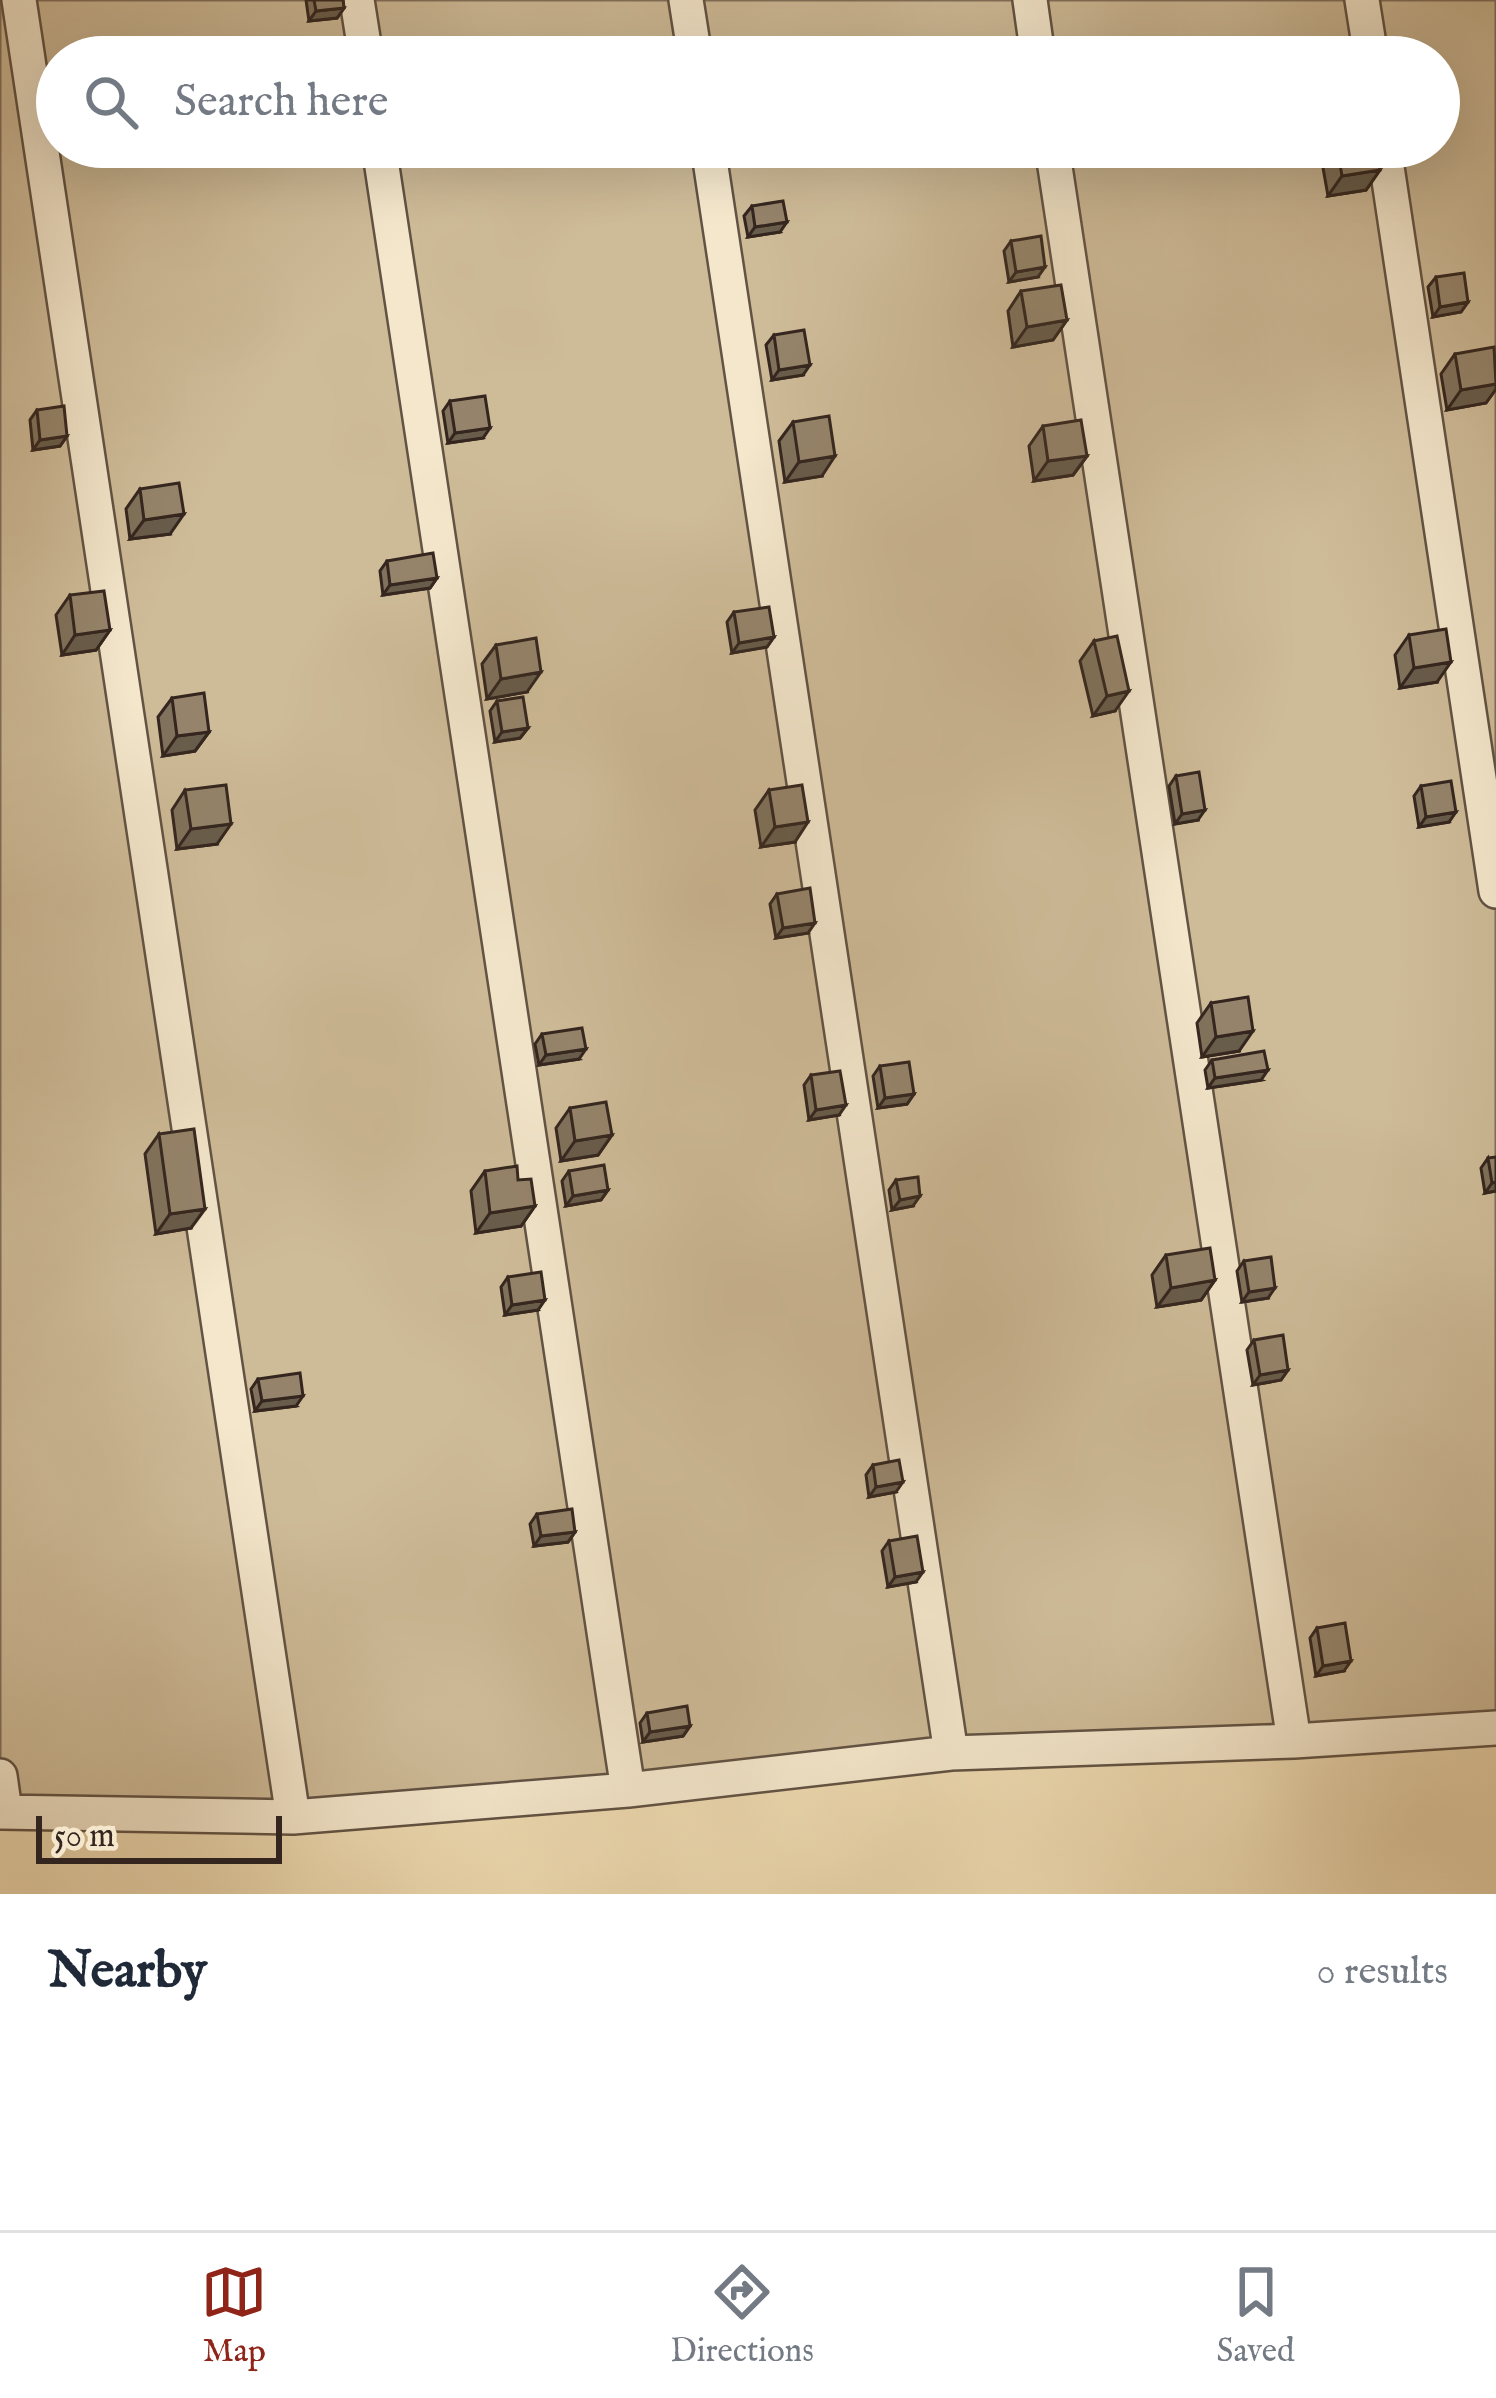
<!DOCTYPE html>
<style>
body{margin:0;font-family:"IM FELL English",serif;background:#f6f6f7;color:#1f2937}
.scale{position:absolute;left:36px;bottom:30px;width:246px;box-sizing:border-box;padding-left:12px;border:6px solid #34261f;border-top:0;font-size:33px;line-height:42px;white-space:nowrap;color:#34261f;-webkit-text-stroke:9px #f4e7cc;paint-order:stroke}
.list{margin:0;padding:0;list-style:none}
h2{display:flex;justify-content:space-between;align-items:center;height:156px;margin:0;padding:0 48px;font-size:51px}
h2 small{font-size:39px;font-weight:400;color:#747a83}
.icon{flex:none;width:66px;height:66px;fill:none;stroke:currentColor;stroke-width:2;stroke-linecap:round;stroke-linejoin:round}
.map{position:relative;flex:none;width:1496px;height:1894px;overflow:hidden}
.search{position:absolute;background:#fff;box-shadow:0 12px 48px #0002;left:36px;right:36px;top:36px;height:132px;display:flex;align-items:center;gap:30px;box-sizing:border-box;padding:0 42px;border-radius:66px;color:#747a83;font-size:45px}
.sheet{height:336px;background:#fff}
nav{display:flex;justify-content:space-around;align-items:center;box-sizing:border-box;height:168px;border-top:3px solid #e0e1e3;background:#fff;font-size:33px;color:#747a83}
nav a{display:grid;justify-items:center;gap:6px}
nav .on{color:#8f2418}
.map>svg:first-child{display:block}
.green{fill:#cebb98;stroke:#81705c;stroke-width:3;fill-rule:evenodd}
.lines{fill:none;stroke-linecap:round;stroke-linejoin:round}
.minor-casing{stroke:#625344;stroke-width:38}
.minor{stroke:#f4e7cc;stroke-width:33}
.wall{fill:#80725c;stroke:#34261f;stroke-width:3}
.shaded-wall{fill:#685c4b;stroke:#34261f;stroke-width:3}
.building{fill:#95846b;stroke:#34261f;stroke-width:3}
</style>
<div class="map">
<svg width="1496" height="1894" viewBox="0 0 1496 1894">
<rect width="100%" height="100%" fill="#eedab1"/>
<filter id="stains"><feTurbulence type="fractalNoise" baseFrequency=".00167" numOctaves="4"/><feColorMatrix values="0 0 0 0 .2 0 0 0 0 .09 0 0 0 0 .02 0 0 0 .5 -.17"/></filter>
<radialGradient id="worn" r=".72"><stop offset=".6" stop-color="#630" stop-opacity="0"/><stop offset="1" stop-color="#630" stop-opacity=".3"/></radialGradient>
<path class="green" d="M0,0H1496V1728L628,1790L0,1812ZM57,57H1439V147H57Z"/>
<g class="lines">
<defs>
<path id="minor" d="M19,0L293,1817
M357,0L366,57
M686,0L695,57
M1030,0L1038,57
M1362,0L1371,57
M379,147L628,1790
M708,147L951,1753
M1052,147L1294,1741
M1384,147L1496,891
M0,1776L5,1811
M0,1812L293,1817L628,1790L951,1753L1294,1741L1496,1728"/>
</defs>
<use href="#minor" class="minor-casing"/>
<use href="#minor" class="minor"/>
</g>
<path class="wall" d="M306,0H343L344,8L337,18L309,21Z
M1332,147H1376L1380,170L1366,190L1328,196L1322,162Z
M752,206L780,232L748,237L744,216Z
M1011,241L1038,277L1009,282L1004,251Z
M1436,277L1468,302L1461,312L1433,317L1428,287Z
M1021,291L1067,320L1053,340L1013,347L1008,311Z
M774,335L803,375L772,380L766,345Z
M1455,354L1496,362V389L1486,403L1447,410L1441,374Z
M450,401L483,438L448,443L443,411Z
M37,410L67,436L60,446L33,450L30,420Z
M793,422L822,476L785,482L779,441Z
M1043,426L1087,456L1073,475L1034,481L1029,446Z
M140,489L170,534L130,539L126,509Z
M387,561L437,578L430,588L383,595L380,571Z
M70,595L110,630L96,650L62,655L56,615Z
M734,612L774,637L767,647L732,653L727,622Z
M1409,635L1437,682L1400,688L1395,655Z
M1094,641L1115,711L1093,716L1080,661Z
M496,645L527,692L487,699L482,664Z
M172,698L209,732L195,751L163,756L158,717Z
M497,701L528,728L520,738L495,742L490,711Z
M1176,776L1198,820L1175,824L1169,786Z
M1421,786L1449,822L1419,827L1414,796Z
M185,790L217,844L177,849L172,810Z
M769,790L795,842L761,847L755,810Z
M777,894L808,933L776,938L770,904Z
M1211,1003L1239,1051L1202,1057L1197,1023Z
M542,1034L579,1059L539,1065L535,1044Z
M1212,1060L1261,1080L1208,1088L1205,1070Z
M880,1066L914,1094L907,1104L878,1108L873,1076Z
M811,1075L839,1115L809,1120L804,1085Z
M570,1108L612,1135L598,1155L561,1161L556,1128Z
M159,1134L191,1228L156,1234L145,1154Z
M1488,1158L1496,1191L1485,1193L1481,1168Z
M485,1171L518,1180L535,1206L521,1226L476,1233L471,1191Z
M569,1171L608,1190L601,1200L566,1206L562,1181Z
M896,1180L913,1206L892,1210L889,1190Z
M1166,1255L1215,1280L1201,1300L1157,1307L1152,1275Z
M1244,1261L1268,1298L1242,1302L1237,1271Z
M508,1277L538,1310L505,1315L501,1287Z
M1254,1340L1288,1370L1281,1380L1253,1385L1247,1350Z
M258,1379L296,1406L255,1411L251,1389Z
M873,1465L896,1492L869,1497L866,1475Z
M537,1514L575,1532L568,1542L534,1546L530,1524Z
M889,1541L916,1582L888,1587L882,1551Z
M1317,1628L1344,1671L1316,1676L1310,1638Z
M647,1713L690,1726L683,1736L643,1742L640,1723Z"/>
<path class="shaded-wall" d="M344,8L337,18L309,21L316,11Z
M1007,147H1029L1027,149L1003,153Z
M1380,170L1366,190L1328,196L1342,176Z
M787,222L780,232L748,237L755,227Z
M1045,267L1038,277L1009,282L1016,272Z
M1468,302L1461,312L1433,317L1440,307Z
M1067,320L1053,340L1013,347L1027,327Z
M810,365L803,375L772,380L779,370Z
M1496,384V389L1486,403L1447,410L1461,390Z
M490,428L483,438L448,443L455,433Z
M67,436L60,446L33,450L40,440Z
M835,456L822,476L785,482L799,462Z
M1087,456L1073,475L1034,481L1048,461Z
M184,514L170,534L130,539L144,520Z
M437,578L430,588L383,595L390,585Z
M110,630L96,650L62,655L75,635Z
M774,637L767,647L732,653L739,643Z
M1451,662L1437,682L1400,688L1414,668Z
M541,672L527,692L487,699L501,679Z
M1129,691L1115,711L1093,716L1107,696Z
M528,728L520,738L495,742L502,732Z
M209,732L195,751L163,756L177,736Z
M1205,810L1198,820L1175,824L1182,814Z
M1456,812L1449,822L1419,827L1426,817Z
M808,822L795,842L761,847L775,827Z
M231,824L217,844L177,849L191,829Z
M815,923L808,933L776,938L783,928Z
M1253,1031L1239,1051L1202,1057L1216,1037Z
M586,1049L579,1059L539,1065L546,1055Z
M1268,1070L1261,1080L1208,1088L1215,1078Z
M914,1094L907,1104L878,1108L885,1098Z
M846,1105L839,1115L809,1120L816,1110Z
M612,1135L598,1155L561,1161L575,1141Z
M1496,1182V1191L1485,1193L1492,1183Z
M608,1190L601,1200L566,1206L573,1196Z
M920,1196L913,1206L892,1210L900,1200Z
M535,1206L521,1226L476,1233L490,1213Z
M205,1209L191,1228L156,1234L170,1214Z
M1215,1280L1201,1300L1157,1307L1171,1288Z
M1275,1288L1268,1298L1242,1302L1249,1292Z
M545,1300L538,1310L505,1315L512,1305Z
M1288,1370L1281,1380L1253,1385L1260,1375Z
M303,1396L296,1406L255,1411L262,1401Z
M903,1482L896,1492L869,1497L876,1487Z
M575,1532L568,1542L534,1546L541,1536Z
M923,1572L916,1582L888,1587L895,1577Z
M1351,1661L1344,1671L1316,1676L1323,1666Z
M690,1726L683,1736L643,1742L650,1732Z"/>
<path class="building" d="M314,0H343L344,8L316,11Z
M1439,70L1445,105L1439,106Z
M1337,147H1376L1380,170L1342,176Z
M783,201L787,222L755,227L752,206Z
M1041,236L1045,267L1016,272L1011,241Z
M1464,273L1468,302L1440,307L1436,277Z
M1061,285L1067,320L1027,327L1021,291Z
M804,330L810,365L779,370L774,335Z
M1494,347L1496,384L1461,390L1455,354Z
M485,396L490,428L455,433L450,401Z
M64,406L67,436L40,440L37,410Z
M829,416L835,456L799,462L793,422Z
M1081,420L1087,456L1048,461L1043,426Z
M179,483L184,514L144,520L140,489Z
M433,553L437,578L390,585L387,561Z
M104,591L110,630L75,635L70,595Z
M769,607L774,637L739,643L734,612Z
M1446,629L1451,662L1414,668L1409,635Z
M1117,636L1129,691L1107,696L1094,641Z
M536,638L541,672L501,679L496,645Z
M204,693L209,732L177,736L172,698Z
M523,697L528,728L502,732L497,701Z
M1199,772L1205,810L1182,814L1176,776Z
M1451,781L1456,812L1426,817L1421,786Z
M226,785L231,824L191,829L185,790Z
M802,785L808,822L775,827L769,790Z
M810,888L815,923L783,928L777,894Z
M1248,997L1253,1031L1216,1037L1211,1003Z
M582,1028L586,1049L546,1055L542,1034Z
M1264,1051L1268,1070L1215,1078L1212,1060Z
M909,1062L914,1094L885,1098L880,1066Z
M840,1071L846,1105L816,1110L811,1075Z
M606,1102L612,1135L575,1141L570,1108Z
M194,1129L205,1209L170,1214L159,1134Z
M1496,1157V1182L1492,1183L1488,1158Z
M604,1165L608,1190L573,1196L569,1171Z
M517,1166L518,1180L531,1179L535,1206L490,1213L485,1171Z
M918,1177L920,1196L900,1200L896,1180Z
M1210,1248L1215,1280L1171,1288L1166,1255Z
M1271,1257L1275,1288L1249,1292L1244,1261Z
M541,1272L545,1300L512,1305L508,1277Z
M1283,1335L1288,1370L1260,1375L1254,1340Z
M300,1373L303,1396L262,1401L258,1379Z
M899,1460L903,1482L876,1487L873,1465Z
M572,1509L575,1532L541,1536L537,1514Z
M917,1536L923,1572L895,1577L889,1541Z
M1345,1623L1351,1661L1323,1666L1317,1628Z
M687,1706L690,1726L650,1732L647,1713Z"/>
<rect width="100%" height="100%" filter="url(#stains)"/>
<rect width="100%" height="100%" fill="url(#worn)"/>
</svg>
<div class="scale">50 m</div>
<div class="search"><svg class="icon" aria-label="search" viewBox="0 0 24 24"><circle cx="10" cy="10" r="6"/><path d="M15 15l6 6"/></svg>Search here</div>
</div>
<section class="sheet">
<h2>Nearby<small>0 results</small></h2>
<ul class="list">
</ul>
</section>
<nav>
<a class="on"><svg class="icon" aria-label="map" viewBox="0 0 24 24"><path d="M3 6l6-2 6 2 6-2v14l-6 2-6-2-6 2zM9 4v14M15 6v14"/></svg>Map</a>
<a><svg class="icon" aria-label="directions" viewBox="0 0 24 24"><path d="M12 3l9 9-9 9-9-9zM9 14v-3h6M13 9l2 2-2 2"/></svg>Directions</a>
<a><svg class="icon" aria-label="saved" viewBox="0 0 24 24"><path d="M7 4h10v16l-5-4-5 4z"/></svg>Saved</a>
</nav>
